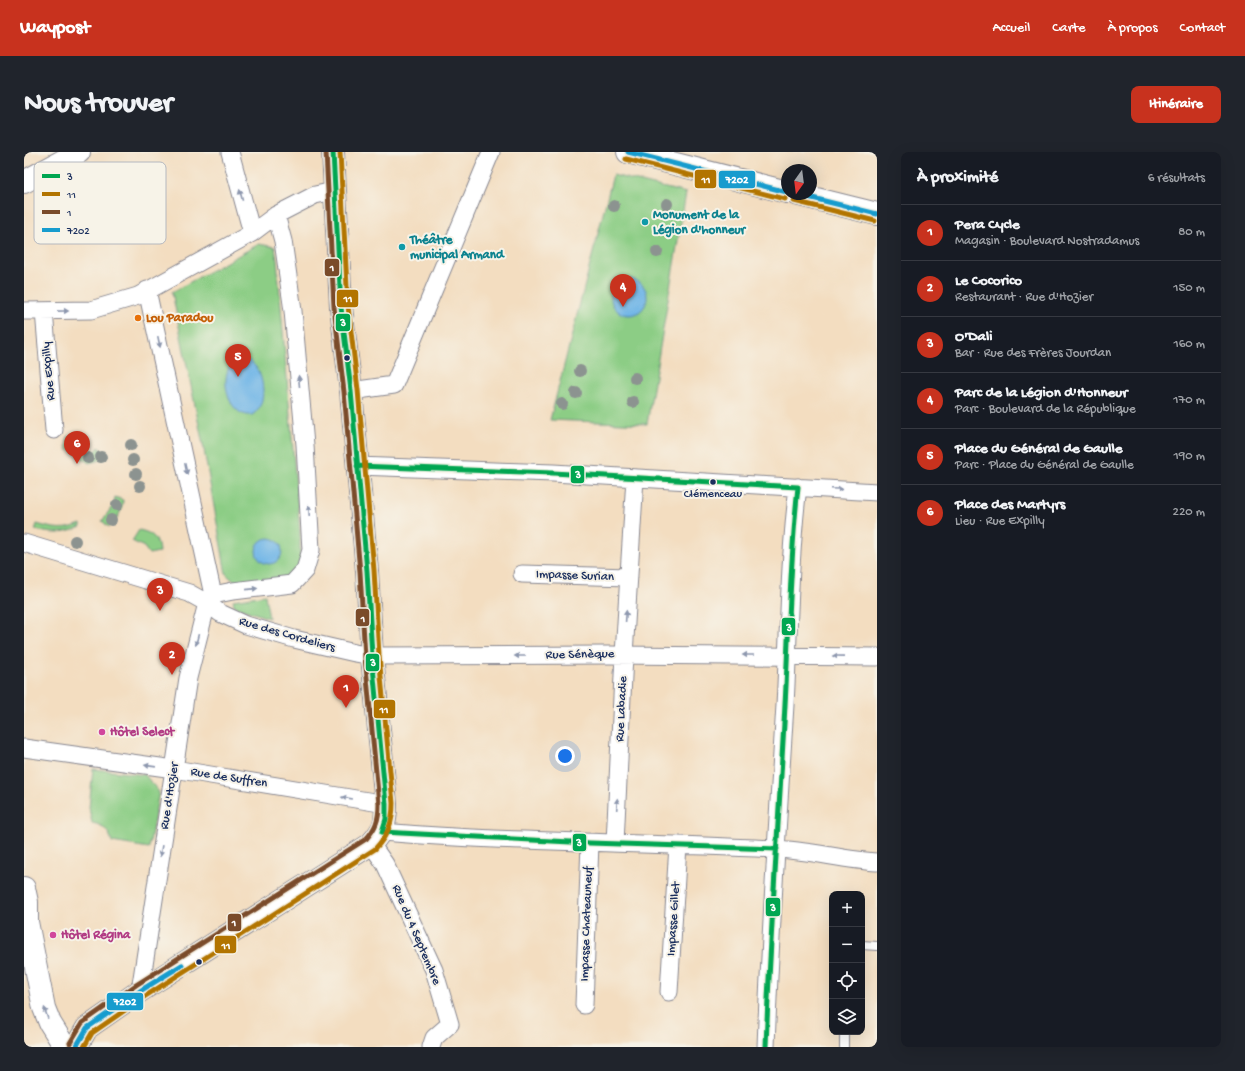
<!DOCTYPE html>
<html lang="fr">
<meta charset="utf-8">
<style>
body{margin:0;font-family:"Gochi Hand",sans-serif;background:#20242c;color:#f1f3f6}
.controls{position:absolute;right:12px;bottom:12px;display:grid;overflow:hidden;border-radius:8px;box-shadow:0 4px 16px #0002}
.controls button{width:36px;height:36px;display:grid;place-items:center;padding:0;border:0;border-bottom:1px solid #363941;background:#171b24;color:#f1f3f6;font:20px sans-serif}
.compass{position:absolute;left:757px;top:12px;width:36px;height:36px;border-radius:50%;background:#171b24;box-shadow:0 4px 16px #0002;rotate:194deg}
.you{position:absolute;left:541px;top:604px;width:14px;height:14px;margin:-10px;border:3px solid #fff;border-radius:50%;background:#1a73e8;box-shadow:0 0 0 6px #1a73e833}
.badge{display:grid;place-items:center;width:26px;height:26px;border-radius:50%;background:#c8321e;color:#fff;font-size:13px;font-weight:700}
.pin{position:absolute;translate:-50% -33px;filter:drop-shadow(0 1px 2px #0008)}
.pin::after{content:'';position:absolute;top:21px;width:14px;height:12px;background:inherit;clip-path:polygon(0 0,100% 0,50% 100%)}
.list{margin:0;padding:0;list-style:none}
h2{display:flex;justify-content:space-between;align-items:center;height:52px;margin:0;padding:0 16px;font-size:17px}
h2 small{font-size:13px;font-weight:400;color:#9ea1a6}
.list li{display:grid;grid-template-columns:26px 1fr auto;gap:12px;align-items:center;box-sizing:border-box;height:56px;padding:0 16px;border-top:1px solid #363941}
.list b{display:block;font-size:15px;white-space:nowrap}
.list p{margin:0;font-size:13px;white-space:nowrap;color:#9ea1a6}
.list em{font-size:13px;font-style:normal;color:#9ea1a6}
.icon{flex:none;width:22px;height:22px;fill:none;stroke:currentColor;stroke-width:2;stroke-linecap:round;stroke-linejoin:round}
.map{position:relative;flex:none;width:853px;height:895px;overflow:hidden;border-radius:8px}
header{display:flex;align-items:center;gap:24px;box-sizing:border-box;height:56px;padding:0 20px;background:#c8321e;color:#fff}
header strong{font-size:19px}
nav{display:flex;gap:22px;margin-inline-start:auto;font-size:14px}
.intro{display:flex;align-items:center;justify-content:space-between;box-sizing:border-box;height:96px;padding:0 24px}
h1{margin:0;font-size:28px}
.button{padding:10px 18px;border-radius:8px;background:#c8321e;color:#fff;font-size:14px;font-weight:700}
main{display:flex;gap:24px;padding:0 24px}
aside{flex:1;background:#171b24;border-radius:8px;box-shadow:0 4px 16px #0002}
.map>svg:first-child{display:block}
.green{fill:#8ccd85;stroke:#547e72}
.water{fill:#71b6e7;stroke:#4672a2}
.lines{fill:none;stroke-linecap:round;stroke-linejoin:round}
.lane-casing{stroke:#87868f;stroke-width:10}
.street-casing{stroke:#87868f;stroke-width:19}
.secondary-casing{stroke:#87868f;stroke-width:24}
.primary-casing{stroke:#87868f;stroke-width:24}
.lane{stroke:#fff;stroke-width:8}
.street{stroke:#fff;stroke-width:17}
.secondary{stroke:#fff;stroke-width:22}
.primary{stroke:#fff;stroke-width:22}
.bus-1-casing{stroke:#f7f3e8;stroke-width:8}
.bus-2-casing{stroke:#f7f3e8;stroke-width:8}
.bus-3-casing{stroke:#f7f3e8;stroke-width:8}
.bus-4-casing{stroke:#f7f3e8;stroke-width:8}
.bus-1{stroke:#00a651;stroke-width:5}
.bus-2{stroke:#b27400;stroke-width:5}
.bus-3{stroke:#7a4b2a;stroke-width:5}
.bus-4{stroke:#179cce;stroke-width:5}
.tree{fill:#8c9390}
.oneway{fill:#8d97ae}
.culture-dot{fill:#0f9aa8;stroke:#f7f3e8;stroke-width:1.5}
.food-dot{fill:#e8710a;stroke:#f7f3e8;stroke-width:1.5}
.bus-dot{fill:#1b2f5e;stroke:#f7f3e8;stroke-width:1.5}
.hotel-dot{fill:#d1479c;stroke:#f7f3e8;stroke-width:1.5}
.labels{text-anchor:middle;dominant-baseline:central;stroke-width:4;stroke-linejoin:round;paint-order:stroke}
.bus-label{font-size:12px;fill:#1b2f5e;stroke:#f7f3e8}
.culture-label{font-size:13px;font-weight:bold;fill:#0d838f;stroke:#f7f3e8;text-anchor:start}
.food-label{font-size:13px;font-weight:bold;fill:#c56008;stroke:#f7f3e8;text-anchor:start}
.street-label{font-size:13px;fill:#1b2f5e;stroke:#f7f3e8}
.hotel-label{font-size:13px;font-weight:bold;fill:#b23c85;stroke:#f7f3e8;text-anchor:start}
.key{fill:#f7f3e8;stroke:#b5b8bf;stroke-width:1}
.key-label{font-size:11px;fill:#1b2f5e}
.line-badge{stroke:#f7f3e8;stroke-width:1.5}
.badge-label{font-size:11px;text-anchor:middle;font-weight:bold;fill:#fff}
</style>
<header>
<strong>Waypost</strong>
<nav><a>Accueil</a><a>Carte</a><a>À propos</a><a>Contact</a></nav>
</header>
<div class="intro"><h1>Nous trouver</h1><a class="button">Itinéraire</a></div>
<main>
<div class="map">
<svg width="853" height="895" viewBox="0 0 853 895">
<rect width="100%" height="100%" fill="#f7f3e8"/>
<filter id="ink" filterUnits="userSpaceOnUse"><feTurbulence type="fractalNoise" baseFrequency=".025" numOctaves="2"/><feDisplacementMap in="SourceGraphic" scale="8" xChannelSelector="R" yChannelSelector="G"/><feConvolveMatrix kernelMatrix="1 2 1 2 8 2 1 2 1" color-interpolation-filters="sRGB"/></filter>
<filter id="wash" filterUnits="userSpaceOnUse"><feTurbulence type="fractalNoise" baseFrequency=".012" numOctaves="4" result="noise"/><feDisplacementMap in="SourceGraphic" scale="16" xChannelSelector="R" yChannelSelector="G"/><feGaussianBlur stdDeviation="0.9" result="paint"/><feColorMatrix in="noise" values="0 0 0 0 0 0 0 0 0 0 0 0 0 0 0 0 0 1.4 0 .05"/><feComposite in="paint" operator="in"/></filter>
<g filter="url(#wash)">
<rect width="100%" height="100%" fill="#f3ddc0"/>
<path class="green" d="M589,23L662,41L623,272L526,268Z
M235,92L251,95L253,108L276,381V409L272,421L263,428L212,431L202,422L180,298L148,140Z
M44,284L55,289L52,293L54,302L71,300L75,295L83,306L65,311L52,302L42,297Z
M91,345L99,348C98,359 94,367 85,375L78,369L90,352Z
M13,372C30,377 40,379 57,372V375C38,383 30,382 11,378Z
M115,378C129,381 134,386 135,400L125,402L120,395L108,389Z
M241,443L245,466L214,456L210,453L209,448Z
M69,617L121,623L135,640L125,696L88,690C85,679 80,673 68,671L65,656Z"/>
<path class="water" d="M587 145a18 18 0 1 1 36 0a18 18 0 1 1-36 0Z
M214,206C239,204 248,251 228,263C202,266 192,217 214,206Z
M232 399a13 13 0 1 1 26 0a13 13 0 1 1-26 0Z"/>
</g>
<g filter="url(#ink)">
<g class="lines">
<defs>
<path id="lane" d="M838,793L853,794
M820,895V880"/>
<path id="street" d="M206,0L228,81
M0,159L67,158L114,144L228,81L252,63L291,43L310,39
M20,159L30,278
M327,239L370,233L467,0
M333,314L529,321L853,340
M0,391L165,441L183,451L196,461L222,473L270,487L331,501L348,504L586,503L853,505
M498,422L605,425
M189,443L209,439L268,432L281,418L287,398L281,293L269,159L259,89L252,63
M0,596L150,617L362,652
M358,680C488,691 620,690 751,697C785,698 819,708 853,710
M591,691L600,503L611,326
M347,692L361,712L410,818L426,872L410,886L407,895
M116,839L164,526L183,451L189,443L123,138
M645,840L654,693
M560,853L566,691
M742,895C746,781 754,667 761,553C765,480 765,407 774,335"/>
<path id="secondary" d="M0,30L55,0
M0,736L3,750V770L20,856L26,871L41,895"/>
<path id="primary" d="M604,0L763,40
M772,42L853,62
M52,895L63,876L116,839L347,692C360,677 362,672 362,652L348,504L343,419L327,239L317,155L309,0"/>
</defs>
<use href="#lane" class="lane-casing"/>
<use href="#street" class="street-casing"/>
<use href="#secondary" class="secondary-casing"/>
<use href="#primary" class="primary-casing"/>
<use href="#lane" class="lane"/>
<use href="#street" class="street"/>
<use href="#secondary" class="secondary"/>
<use href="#primary" class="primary"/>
<defs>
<path id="bus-1" d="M309,0L317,155L327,239L343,419L348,504L362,652V667L358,680
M333,314L529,321L774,335
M358,680L566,691L753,697
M742,895C746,781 755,667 761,553C765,480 766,407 774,335"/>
<path id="bus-2" d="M602,7L761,47
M770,49L851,69
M60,895L68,881L120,845L351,697C364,683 369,670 369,651L355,503L350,418L334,238L324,154L316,0"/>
<path id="bus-3" d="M46,891L58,871L112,833L342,687C352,676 355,667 355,652L341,505L336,420L320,240L310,155L302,0"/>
<path id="bus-4" d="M604,0L763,40
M772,42L853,62
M52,895L63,876L116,839L158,813"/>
</defs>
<use href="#bus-1" class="bus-1-casing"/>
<use href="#bus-2" class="bus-2-casing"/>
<use href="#bus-3" class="bus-3-casing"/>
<use href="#bus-4" class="bus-4-casing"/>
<use href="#bus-1" class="bus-1"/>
<use href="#bus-2" class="bus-2"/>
<use href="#bus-3" class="bus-3"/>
<use href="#bus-4" class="bus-4"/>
</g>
<g class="tree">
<circle cx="643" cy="52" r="6"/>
<circle cx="590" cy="54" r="6"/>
<circle cx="633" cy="100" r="6"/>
<circle cx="556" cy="219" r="6"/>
<circle cx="611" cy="226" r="6"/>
<circle cx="552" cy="241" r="6"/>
<circle cx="609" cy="250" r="6"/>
<circle cx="538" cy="252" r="6"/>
<circle cx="50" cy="287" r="6"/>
<circle cx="107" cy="293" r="6"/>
<circle cx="77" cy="305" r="6"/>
<circle cx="64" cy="306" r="6"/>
<circle cx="109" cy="308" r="6"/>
<circle cx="112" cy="322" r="6"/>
<circle cx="116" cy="334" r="6"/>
<circle cx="93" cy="353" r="6"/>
<circle cx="87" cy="368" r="6"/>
<circle cx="51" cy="389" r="6"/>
</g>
<defs><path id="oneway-solid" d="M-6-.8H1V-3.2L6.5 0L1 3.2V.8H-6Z"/></defs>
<g class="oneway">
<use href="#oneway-solid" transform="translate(217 43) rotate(-105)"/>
<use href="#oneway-solid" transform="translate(39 159) rotate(-1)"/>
<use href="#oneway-solid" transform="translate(135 190) rotate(78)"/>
<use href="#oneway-solid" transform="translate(275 229) rotate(-95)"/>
<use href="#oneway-solid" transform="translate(162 317) rotate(78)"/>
<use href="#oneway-solid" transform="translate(813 337) rotate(3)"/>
<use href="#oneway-solid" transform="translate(285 359) rotate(-93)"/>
<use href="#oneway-solid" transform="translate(228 437) rotate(-6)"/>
<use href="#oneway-solid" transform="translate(602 464) rotate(-86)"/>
<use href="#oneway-solid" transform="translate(173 488) rotate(104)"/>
<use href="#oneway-solid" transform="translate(724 503) rotate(-180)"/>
<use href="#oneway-solid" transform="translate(496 504) rotate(180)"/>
<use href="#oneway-solid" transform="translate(814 504) rotate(-179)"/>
<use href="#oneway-solid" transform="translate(126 614) rotate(-172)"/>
<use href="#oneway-solid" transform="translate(323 646) rotate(-171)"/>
<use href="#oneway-solid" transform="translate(593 652) rotate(-87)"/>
<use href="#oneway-solid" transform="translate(137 699) rotate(99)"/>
<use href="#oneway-solid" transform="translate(22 861) rotate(-108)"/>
</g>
</g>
<g class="culture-dot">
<circle cx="621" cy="70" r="4"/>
<circle cx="378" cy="95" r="4"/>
</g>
<circle class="food-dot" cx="114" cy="166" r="4"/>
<g class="bus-dot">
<circle cx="323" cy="206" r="3.5"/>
<circle cx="689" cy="330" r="3.5"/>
<circle cx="175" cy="810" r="3.5"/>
</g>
<g class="hotel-dot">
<circle cx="78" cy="580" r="4"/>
<circle cx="29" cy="783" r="4"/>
</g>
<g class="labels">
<g class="bus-label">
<text x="689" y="343">Clémenceau</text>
</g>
<g class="culture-label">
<text x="629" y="63">Monument de la<tspan x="629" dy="15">Légion d'honneur</tspan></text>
<text x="386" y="88">Théâtre<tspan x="386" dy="15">municipal Armand</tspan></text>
</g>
<g class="food-label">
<text x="122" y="166">Lou Paradou</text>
</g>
<g class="street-label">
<text transform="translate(25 219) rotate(-95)">Rue Expilly</text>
<text transform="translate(551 424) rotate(2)">Impasse Surian</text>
<text transform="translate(263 483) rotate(16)">Rue des Cordeliers</text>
<text transform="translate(556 503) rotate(-1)">Rue Sénèque</text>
<text transform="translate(598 557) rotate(-87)">Rue Labadie</text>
<text transform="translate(205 626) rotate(9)">Rue de Suffren</text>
<text transform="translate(146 644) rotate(-81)">Rue d'Hozier</text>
<text transform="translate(650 767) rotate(-86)">Impasse Gillet</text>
<text transform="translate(563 772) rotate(-88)">Impasse Chateauneuf</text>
<text transform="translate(392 783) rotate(67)">Rue du 4 Septembre</text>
</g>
<g class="hotel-label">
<text x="86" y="580">Hôtel Select</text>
<text x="37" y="783">Hôtel Régina</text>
</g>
</g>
<rect x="10" y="10" width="132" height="82" rx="6" class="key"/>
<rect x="18" y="22" width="18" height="4" fill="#00a651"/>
<rect x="18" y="40" width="18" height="4" fill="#b27400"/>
<rect x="18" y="58" width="18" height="4" fill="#7a4b2a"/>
<rect x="18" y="76" width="18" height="4" fill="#179cce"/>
<g class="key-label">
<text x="43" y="28">3</text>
<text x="43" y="46">11</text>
<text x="43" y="64">1</text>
<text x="43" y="82">7202</text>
</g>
<g class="line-badge">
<rect x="670" y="17" width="23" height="20" rx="4" fill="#b27400"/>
<rect x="694" y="18" width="38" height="19" rx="4" fill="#179cce"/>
<rect x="300" y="106" width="16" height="19" rx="4" fill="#7a4b2a"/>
<rect x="312" y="137" width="23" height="19" rx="4" fill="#b27400"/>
<rect x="311" y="161" width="16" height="19" rx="4" fill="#00a651"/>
<rect x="546" y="313" width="15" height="19" rx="4" fill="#00a651"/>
<rect x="331" y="456" width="15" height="19" rx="4" fill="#7a4b2a"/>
<rect x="757" y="465" width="15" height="19" rx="4" fill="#00a651"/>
<rect x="341" y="501" width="15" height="19" rx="4" fill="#00a651"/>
<rect x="349" y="547" width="23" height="20" rx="4" fill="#b27400"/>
<rect x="548" y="681" width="15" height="19" rx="4" fill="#00a651"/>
<rect x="741" y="745" width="16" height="20" rx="4" fill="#00a651"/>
<rect x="203" y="761" width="15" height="19" rx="4" fill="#7a4b2a"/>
<rect x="190" y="783" width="23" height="19" rx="4" fill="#b27400"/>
<rect x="82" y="840" width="38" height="19" rx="4" fill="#179cce"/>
</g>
<g class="badge-label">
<text x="682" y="31">11</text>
<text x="713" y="31">7202</text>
<text x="308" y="119">1</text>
<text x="324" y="150">11</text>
<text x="319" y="174">3</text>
<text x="554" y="326">3</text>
<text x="339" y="470">1</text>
<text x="765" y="479">3</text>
<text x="349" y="514">3</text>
<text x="360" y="561">11</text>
<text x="555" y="694">3</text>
<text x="749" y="759">3</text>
<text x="210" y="774">1</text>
<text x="202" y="797">11</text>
<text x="101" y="853">7202</text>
</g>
</svg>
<div class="controls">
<button>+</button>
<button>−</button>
<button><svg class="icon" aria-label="locate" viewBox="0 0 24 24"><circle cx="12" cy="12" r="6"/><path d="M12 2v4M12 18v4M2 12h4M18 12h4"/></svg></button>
<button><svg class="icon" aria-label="layers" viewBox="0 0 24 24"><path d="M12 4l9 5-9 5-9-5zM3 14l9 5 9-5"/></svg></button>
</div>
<svg class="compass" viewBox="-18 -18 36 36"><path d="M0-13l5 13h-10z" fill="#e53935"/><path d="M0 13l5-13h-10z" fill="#9ea1a6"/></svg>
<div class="you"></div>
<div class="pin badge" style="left:322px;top:556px">1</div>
<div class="pin badge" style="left:148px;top:523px">2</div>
<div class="pin badge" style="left:136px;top:459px">3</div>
<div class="pin badge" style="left:599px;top:155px">4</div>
<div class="pin badge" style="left:214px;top:225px">5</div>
<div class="pin badge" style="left:53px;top:312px">6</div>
</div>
<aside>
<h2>À proximité<small>6 résultats</small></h2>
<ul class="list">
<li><span class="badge">1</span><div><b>Pera Cycle</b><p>Magasin · Boulevard Nostradamus</p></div><em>80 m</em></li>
<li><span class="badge">2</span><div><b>Le Cocorico</b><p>Restaurant · Rue d'Hozier</p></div><em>150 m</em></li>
<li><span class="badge">3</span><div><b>O'Dali</b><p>Bar · Rue des Frères Jourdan</p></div><em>160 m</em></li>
<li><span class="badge">4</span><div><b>Parc de la Légion d'Honneur</b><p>Parc · Boulevard de la République</p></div><em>170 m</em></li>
<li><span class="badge">5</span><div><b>Place du Général de Gaulle</b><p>Parc · Place du Général de Gaulle</p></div><em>190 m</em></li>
<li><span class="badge">6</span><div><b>Place des Martyrs</b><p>Lieu · Rue Expilly</p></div><em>220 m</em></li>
</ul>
</aside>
</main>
